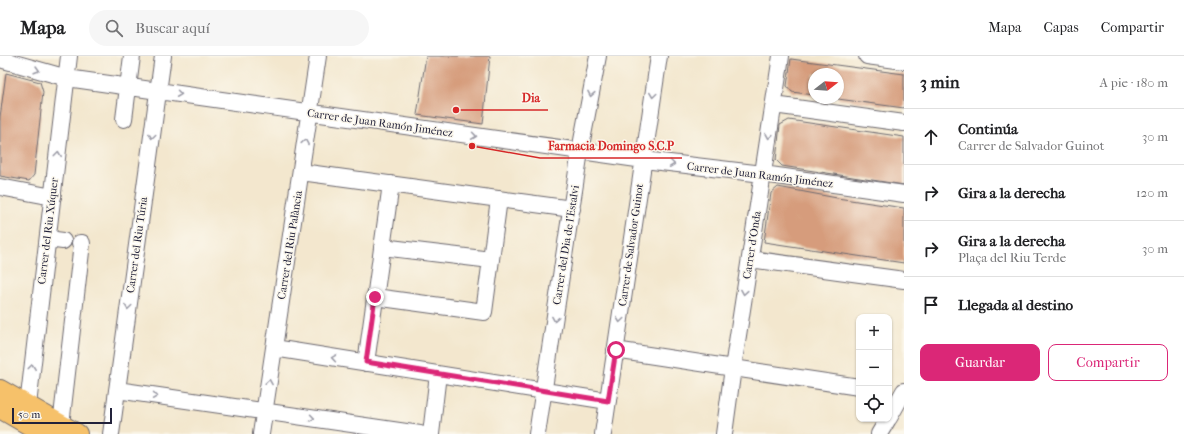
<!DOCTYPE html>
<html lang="es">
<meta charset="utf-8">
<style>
body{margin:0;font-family:"IM FELL French Canon",serif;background:#f6f6f6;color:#202124}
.controls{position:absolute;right:12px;bottom:12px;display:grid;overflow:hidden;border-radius:8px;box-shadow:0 1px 3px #0004}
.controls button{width:36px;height:36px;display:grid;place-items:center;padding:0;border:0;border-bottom:1px solid #e0e0e0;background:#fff;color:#202124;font:20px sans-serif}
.compass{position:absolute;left:808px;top:12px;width:36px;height:36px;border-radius:50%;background:#fff;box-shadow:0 1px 3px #0004;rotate:73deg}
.scale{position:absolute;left:12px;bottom:10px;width:100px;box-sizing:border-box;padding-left:4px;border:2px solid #22223b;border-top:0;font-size:11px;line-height:14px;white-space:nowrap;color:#22223b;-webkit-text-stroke:3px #fbf7ec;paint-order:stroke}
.stop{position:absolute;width:12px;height:12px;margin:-9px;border:3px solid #db2777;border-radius:50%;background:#fff}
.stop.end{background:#db2777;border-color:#fff;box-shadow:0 1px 4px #0008}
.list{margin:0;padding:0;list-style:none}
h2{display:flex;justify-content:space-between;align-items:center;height:52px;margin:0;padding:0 16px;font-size:17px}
h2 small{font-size:13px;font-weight:400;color:#757577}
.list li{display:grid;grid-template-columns:26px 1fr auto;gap:12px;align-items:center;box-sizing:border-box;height:56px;padding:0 16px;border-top:1px solid #e0e0e0}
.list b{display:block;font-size:15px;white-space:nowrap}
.list p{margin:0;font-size:13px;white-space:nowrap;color:#757577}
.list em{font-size:13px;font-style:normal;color:#757577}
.actions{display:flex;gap:8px;padding:12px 16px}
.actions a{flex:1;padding:9px 0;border:1px solid #db2777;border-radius:8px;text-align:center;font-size:14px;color:#db2777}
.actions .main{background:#db2777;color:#fff}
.icon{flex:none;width:22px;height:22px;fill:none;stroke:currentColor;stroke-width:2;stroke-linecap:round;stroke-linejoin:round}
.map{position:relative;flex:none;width:904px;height:378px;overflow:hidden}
header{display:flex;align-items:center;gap:24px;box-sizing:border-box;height:56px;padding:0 20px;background:#fff;border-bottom:1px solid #e0e0e0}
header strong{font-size:19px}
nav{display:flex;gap:22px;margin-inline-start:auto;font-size:14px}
.search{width:280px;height:36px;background:#f6f6f6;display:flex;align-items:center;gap:10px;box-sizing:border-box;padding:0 14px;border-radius:22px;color:#757577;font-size:15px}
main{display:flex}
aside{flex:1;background:#fff}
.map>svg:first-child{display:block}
.building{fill:#d69c7c}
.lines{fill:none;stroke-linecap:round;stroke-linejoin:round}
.minor-casing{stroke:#6b676e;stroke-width:18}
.major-casing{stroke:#6b676e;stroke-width:22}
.minor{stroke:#fff;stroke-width:16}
.major{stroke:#f6c16b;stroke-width:20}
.oneway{stroke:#9c9ca7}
.route{stroke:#db2777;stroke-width:5}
.labels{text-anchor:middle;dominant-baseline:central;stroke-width:3;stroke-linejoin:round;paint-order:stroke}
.street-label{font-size:11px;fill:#22223b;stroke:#fbf7ec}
.leader{fill:none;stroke:#d62828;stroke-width:1.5}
.callout-dot{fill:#d62828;stroke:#fbf7ec;stroke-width:1.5}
.callout-label{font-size:12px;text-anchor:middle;font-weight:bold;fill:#d62828;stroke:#fbf7ec;stroke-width:3;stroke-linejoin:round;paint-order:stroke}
</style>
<header>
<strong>Mapa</strong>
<div class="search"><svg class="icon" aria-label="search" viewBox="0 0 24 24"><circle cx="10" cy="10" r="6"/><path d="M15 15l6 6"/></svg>Buscar aquí</div>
<nav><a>Mapa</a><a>Capas</a><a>Compartir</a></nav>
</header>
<main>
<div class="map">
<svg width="904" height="378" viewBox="0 0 904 378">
<rect width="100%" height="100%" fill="#fbf7ec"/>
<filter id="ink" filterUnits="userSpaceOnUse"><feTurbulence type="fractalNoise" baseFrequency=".025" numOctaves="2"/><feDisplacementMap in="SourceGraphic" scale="8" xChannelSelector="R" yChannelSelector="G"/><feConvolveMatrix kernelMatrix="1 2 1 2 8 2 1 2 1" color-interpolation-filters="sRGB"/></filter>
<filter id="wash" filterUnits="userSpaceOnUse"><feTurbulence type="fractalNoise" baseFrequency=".012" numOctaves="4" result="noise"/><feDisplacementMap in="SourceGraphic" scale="16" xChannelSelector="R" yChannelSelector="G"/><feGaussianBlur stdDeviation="0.9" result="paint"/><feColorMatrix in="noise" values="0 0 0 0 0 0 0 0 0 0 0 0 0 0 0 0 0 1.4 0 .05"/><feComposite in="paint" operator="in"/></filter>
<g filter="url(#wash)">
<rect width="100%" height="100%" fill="#f3e7ce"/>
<g id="blocks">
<path class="building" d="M426,0H490L483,68L417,59Z
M791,3L904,18V52L838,43V18H814V39L792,36L787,30Z
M6,17L40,26L43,36L34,119L29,125L0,120V61Z
M789,64L904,81V129L782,110L776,104L780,69Z
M778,131L837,142L904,152V207L764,186L771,137Z"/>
</g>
</g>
<g filter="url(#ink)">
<use href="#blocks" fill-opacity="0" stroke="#6b676e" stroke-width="1"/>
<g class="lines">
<defs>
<path id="minor" d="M867,0L904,5
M0,3L67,22L644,104L763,118L904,138
M774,49L904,67
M124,63L132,0
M301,116L572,153
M0,131L53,141
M48,183L63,185
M382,191L491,204
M750,203L904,224
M375,241L484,256L499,143
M274,292L608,345
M615,294L859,331
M366,307L391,128
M117,334L420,378
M28,349L69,0
M889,362L904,335
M61,369L82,187H80
M111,378L163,0
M261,378L318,0
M431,378L438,318
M537,378L580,95L598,0
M603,378L659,0
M724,378L733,312L781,0
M879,378L888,363"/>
<path id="major" d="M0,334L77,378
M0,352L45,378"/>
</defs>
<use href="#minor" class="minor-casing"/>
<use href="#major" class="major-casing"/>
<use href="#minor" class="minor"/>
<use href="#major" class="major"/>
</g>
<defs><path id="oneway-chevron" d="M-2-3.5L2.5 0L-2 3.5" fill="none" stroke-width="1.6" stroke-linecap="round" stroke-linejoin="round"/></defs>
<g class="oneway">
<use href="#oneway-chevron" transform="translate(37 14) rotate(16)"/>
<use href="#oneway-chevron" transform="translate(179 38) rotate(8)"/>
<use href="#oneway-chevron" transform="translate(591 38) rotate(100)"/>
<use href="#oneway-chevron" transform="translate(653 39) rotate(98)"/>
<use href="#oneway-chevron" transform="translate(152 80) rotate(98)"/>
<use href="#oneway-chevron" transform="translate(474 80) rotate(8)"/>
<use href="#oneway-chevron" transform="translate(769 80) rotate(99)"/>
<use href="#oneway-chevron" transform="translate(305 86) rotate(-81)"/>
<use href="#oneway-chevron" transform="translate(58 98) rotate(-83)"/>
<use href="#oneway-chevron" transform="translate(672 108) rotate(7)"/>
<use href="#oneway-chevron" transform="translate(744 236) rotate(99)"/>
<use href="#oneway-chevron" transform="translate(128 251) rotate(98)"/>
<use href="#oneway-chevron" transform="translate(555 263) rotate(99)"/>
<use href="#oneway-chevron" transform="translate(620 264) rotate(98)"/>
<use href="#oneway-chevron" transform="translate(334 302) rotate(-171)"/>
<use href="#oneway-chevron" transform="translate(32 311) rotate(-83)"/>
<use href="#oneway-chevron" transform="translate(269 326) rotate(-81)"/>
<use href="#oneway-chevron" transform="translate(155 340) rotate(8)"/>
<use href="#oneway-chevron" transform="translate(312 362) rotate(8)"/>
</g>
</g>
<g class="lines" filter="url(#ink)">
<path class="route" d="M375,241L366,306L608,345L616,294"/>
</g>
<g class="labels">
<g class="street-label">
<text transform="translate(380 67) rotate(8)">Carrer de Juan Ramón Jiménez</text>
<text transform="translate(760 119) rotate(7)">Carrer de Juan Ramón Jiménez</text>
<text transform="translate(48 175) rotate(-83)">Carrer del Riu Xúquer</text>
<text transform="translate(137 189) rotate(-82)">Carrer del Riu Túria</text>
<text transform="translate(290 189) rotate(-81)">Carrer del Riu Palància</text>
<text transform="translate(566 189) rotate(-81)">Carrer del Dia de l'Estalvi</text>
<text transform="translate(631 189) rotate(-82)">Carrer de Salvador Guinot</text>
<text transform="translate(752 189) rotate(-81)">Carrer d'Onda</text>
</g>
</g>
<path class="leader" d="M456 54L514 54H548M472 90L540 102H682"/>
<g class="callout-dot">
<circle cx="456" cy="54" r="4"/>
<circle cx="472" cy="90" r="4"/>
</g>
<g class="callout-label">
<text x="531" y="46">Dia</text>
<text x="611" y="94">Farmacia Domingo S.C.P</text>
</g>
</svg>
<div class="controls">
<button>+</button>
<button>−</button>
<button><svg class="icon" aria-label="locate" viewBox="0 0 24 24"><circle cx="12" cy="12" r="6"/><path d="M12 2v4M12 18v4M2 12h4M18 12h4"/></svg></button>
</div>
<svg class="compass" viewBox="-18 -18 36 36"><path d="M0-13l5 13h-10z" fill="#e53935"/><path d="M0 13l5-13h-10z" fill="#757577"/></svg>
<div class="scale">50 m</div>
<div class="stop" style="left:616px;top:294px"></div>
<div class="stop end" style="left:375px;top:241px"></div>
</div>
<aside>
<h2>3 min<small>A pie · 180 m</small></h2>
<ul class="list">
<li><svg class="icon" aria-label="ahead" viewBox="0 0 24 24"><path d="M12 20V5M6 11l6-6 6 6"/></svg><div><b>Continúa</b><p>Carrer de Salvador Guinot</p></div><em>30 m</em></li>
<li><svg class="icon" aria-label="right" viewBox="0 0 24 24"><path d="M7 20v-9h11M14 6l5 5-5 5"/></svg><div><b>Gira a la derecha</b></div><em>120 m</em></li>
<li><svg class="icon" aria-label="right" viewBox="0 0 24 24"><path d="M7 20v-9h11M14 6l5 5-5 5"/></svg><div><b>Gira a la derecha</b><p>Plaça del Riu Terde</p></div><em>30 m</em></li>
<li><svg class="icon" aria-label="arrive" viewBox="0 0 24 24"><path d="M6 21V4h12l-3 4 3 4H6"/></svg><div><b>Llegada al destino</b></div></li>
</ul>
<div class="actions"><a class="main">Guardar</a><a>Compartir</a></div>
</aside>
</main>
